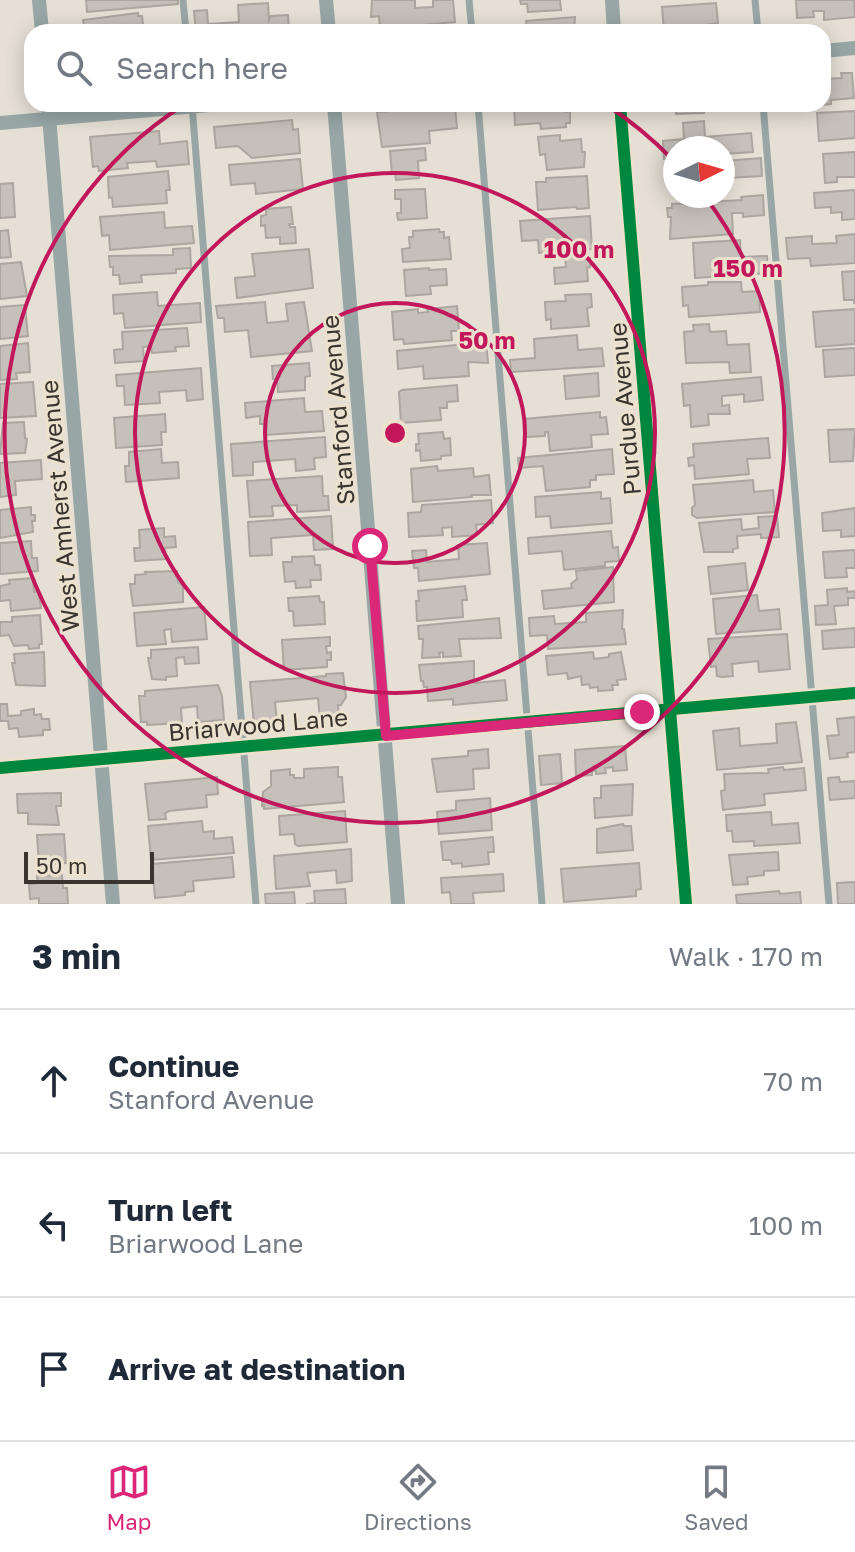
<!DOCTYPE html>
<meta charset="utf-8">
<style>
body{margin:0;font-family:"Golos Text",sans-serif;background:#f6f6f7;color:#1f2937}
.compass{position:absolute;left:663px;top:136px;width:72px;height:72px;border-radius:50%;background:#fff;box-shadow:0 4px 20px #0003;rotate:85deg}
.scale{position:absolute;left:24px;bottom:20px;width:130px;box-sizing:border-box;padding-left:8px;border:4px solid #39352e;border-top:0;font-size:22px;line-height:28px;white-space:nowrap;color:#39352e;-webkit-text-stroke:6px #ece1ce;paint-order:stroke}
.stop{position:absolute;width:24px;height:24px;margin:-18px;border:6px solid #db2777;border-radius:50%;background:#fff}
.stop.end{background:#db2777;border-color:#fff;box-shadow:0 2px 8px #0008}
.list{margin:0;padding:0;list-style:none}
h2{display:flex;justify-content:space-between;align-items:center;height:104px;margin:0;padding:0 32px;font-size:34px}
h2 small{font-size:26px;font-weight:400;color:#747a83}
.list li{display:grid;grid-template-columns:52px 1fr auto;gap:24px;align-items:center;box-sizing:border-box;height:144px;padding:0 32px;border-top:2px solid #e0e1e3}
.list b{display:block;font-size:30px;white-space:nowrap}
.list p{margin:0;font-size:26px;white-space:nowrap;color:#747a83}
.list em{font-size:26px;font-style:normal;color:#747a83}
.icon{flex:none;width:44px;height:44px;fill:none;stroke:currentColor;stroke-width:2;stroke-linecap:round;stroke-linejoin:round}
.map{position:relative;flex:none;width:855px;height:904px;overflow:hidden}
.search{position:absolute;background:#fff;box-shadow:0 4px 20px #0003;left:24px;right:24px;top:24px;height:88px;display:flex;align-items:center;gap:20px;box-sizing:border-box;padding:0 28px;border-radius:24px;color:#747a83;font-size:30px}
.sheet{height:536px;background:#fff}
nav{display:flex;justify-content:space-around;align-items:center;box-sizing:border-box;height:112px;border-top:2px solid #e0e1e3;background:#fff;font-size:22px;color:#747a83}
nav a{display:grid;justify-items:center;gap:4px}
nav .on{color:#db2777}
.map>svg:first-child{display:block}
.building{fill:#c6c0ba;stroke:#aca5a0;stroke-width:2}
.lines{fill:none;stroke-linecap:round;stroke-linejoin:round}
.service{stroke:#98a6a6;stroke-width:7}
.minor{stroke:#98a6a6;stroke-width:14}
.cycleway-casing{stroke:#ece1ce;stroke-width:17}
.cycleway{stroke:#00873e;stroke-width:12}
.route{stroke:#db2777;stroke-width:10}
.ring{fill:none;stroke:#c2185b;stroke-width:4}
.labels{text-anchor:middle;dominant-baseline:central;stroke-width:6;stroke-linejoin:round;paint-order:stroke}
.street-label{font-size:24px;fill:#39352e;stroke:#ece1ce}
.centre{fill:#c2185b;stroke:#ece1ce;stroke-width:4}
.ring-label{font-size:24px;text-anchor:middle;font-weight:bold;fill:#c2185b;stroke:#ece1ce;stroke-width:6;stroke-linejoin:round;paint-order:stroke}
</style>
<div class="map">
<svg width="855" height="904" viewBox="0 0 855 904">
<rect width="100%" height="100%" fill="#e5dfd5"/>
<path class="building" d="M86,0H178V4L87,12Z
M372,0H415V8L433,7V0H453L455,22L380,29L379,16L371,17Z
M520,0H560L561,10L528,12L527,4H521Z
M796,0H854L855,17L824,20V11H813L814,17L797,18Z
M268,3L269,20L271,16L288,15L289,32H196L194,11L207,10L208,24L239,22L238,5Z
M716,3L718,23L705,25V31L664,32L662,7Z
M138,13V16H142L144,32H85L83,20Z
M575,17L574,32H527L526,21Z
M841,73H852L854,98L831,100V104L820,105L823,104V79L842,78Z
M565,104L566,112L570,111V123H566V127L541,129L540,123L515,125L514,105Z
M671,104H704V113L676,114V105Z
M455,106L457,128L429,131L430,143L382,147L377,112Z
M855,111V138L819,141L817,113Z
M292,120L293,130L298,129L300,153L252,158L238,146L216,148L214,127Z
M704,121L705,137L751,133L753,152L723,154V148H675V158L664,159L663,141L684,139L683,123Z
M159,131L160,144L187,141L189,164L157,167L156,161L127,163L128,168L99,171L98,166L93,167L90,137Z
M560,135V141L581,139L582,152H585L584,167L547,170L545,154L540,155L538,137Z
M425,148L426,160L418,161L419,178L396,180L395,173L392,174L390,151Z
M855,152V177H837V182L825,183L823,154Z
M761,158L762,176L727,178L725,161Z
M300,159L303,189L256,194L255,183L231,185L229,165Z
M168,171L170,190H166L167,203L113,207L112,197L109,198L108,177Z
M587,176L589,208L577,209L576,207L538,210L536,182H546V178Z
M13,183L15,217L0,218V184Z
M425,189L427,218L398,220L397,213H401V199H395V190Z
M855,190V219L842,220V212L831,213V207L815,208L814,193Z
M763,195L764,215L743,217V213H732L733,234L670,239L671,217H668L667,208H672V204L742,200L741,197Z
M291,207L293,224H289L290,227H295L296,243L280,244V237L266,238L265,225L261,226V216L266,215V209Z
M164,212L165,228L192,226L194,243L110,250L109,235L102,236L100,217Z
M590,216L592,249L539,253L538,240L522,241L520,221Z
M439,229L440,232H444V238L449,237L451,259L403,262L402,249L410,248L409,237H413V231Z
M8,230L11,257L0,258V231Z
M855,234V263L811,266L810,258L788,259L786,238L812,236V244L837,243L836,236Z
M740,240L741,257L767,256L768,273L695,278L693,243Z
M190,248L191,268L176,269V273L141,275L142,282L120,284L119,275H113V267H110L109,256L173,255V249Z
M309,249L313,288L237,298L235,278L255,276L252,254Z
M586,255V258H590V267L587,268L588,281L555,284L554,268L566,267L565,256Z
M21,262L27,296L0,299V264Z
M429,268V270L446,269L447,285L430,286L431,294L406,296L404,270Z
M855,271V303H854V300H844L842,272Z
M708,282H741L742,292L759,291L760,312L689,317L688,305L683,306L682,287L708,285Z
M157,292L158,306L200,303L201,322L125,328L123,313L114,314L113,295Z
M591,294L592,307L587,308L589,326L551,329V319L546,320L545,302L566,301L565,295Z
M265,302L267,323L288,321L286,304L304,302L312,351L251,357L248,330L225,332L224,318H218L216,306Z
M25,305L28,336L0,339V307Z
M457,306L459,331H451L452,340L404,344L403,339L394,340L392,312L418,309V313L428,312L427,309Z
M855,309V344L816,347L813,312Z
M709,324L710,332L726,331L727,345L749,344L751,372L730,373L729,362L686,363L684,332L694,331L693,325Z
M187,328L189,346L175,347L176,351L152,353L151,346L143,347L144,361L115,363L114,350L123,349L122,332Z
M577,335L578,350L602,348L604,366L511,372L510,360L535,358L534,339Z
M486,342L488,363L468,362L469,376L424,379L423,366L398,369L397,351Z
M28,343L30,372L16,373L17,379L0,380V346Z
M855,348V375L825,377L823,350Z
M309,363L310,376L305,377V390L278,392L277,379H273L272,366Z
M201,368L203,399L187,401L186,390L159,392L160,403L125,405L124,386H117L116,375Z
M598,373L599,396L566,399L564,376Z
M761,377L763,400L744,402V394L722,396V406L729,405L730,414H708L709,425L691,427L690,405L684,406L682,384Z
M33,382L36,416L0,418V384Z
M457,385L458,401L447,402V408H440L441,420L401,423L399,392L402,390Z
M304,398L305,412L322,411L324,431L265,435L264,424H260V416L246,418L245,403Z
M600,412V418L606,417L608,434L591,435L592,447L550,451L548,432H545V436L526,437L524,419Z
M165,414L166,432H161L162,445L116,448L114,418Z
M24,422L25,438L27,439L25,453L0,454L3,423Z
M855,429L853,461L830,462L828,430Z
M443,432L444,439L450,438L451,455L441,456V459L421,461L420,450L416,451V444H419L418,434Z
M325,437L326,457L314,458L315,469L296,471L295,459L253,462V475L233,476L231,444Z
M768,438L770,458L747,459L749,474L695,479L694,465L689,466L688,458L694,457L693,444Z
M161,449L162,463L178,462L179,478L126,482L125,466H129V452Z
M612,449L614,474L596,475V480H590V487L546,491L543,466L519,468L518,458Z
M41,460L42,479L15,481L16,495L0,497V463Z
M437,466L438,471L473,468L474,477L489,475L491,495H471L472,497L413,502L411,469Z
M322,476L323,496H328L329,510L297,512V505L272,506L273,516L250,517L247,481Z
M753,480L754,492L773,490L775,512L697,518L692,515V508L695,505L693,485Z
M601,492V499L610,498L612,523L551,528L550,516L536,517L535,497Z
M491,500L493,523L476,525L477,535L452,537V527L442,528L443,535L409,537L408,513L421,512L422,505Z
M31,507V515H35V521H32L33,532L0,538V510Z
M855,508V536L841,537V530L823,531L822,513Z
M331,516L333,549L314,550L313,535L271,538L272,555L250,556L248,522Z
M777,516L779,537L761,538V534L737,536L738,548L733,549V552H704L699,523L741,519L742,530L759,528L758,517Z
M164,528V537L175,536L176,547L165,548L166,559L135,561L134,548H140L139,530Z
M611,531L613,548L618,547L619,561L605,562V566L564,570L562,551L529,554L528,538Z
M31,541L32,558H37L38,571L0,574V543Z
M487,543L490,574L419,581L418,568H414L412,551L426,550L427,562L459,559L458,545Z
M855,550V568H846L847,577L825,578L823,552Z
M314,556L315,565H320L321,580H310L311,587L296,588L295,581L285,582L283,562H292V557Z
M745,563L748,590L711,594L708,567Z
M613,567L614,602L544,609L542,591L572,588L571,584L577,579L576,571Z
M177,571L178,582L183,586V602L133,606L130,584H135V575L146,574L145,572Z
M33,578L34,592L38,591L41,608L11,611L10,600L0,601V586L10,584L9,580Z
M465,586L467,600H462L463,617L417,621L416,601H419L418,591Z
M847,588V592L855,591V598H848V605L834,606L836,624L816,625L815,606L828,605L827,590Z
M757,595L759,611L779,609L781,629L716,634L713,599Z
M319,596L320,602H324L325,624L294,626L293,611H289L288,598Z
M204,607L207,639L172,642L171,629L164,630L166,644L137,646L134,613Z
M623,610L622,629H624L626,644L548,649L547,635L530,636L529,618L554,616L555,624L586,622V613Z
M40,615L42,644H39V648L29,649L28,645L14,646L9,635L0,636V622H12V617Z
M499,618L501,638L459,639L461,656L443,657V652L439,653L440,657L422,658L423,639H419L418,626Z
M855,628V647L823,649L822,631Z
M787,634L790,669L759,672L758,661L732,664L733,676L722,677L717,676L716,666L711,667L708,639Z
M330,637V646H326L327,653L331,652V660H327V667L284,670L282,640Z
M198,647L199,663L185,664L184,657L176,658L177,676L166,677V680L152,679L148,658H151V650Z
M44,652L45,686L16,685L12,663H15L14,654Z
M593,652L594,659L609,657V654L621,652L626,679L617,680L618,685H612L613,690L598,691V687L590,688L589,684L582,685L581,676L568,679L567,673L548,675L546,656Z
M474,661V683L505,680L507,700L453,705V699L428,701L427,687H424L423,681H421L419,665Z
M343,673L346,697L341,705H338L339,717L320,719L318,698L275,702L277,723L254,725L250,682L326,676V674Z
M218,685L222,696L224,720L198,722L197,706L181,708L182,723L147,725V722H141L139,696H145V691Z
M0,704H7L8,716L21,715V711L34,709V715L41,714L42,719H49L50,730H43V735L19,737L18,728L9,729L8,721H0Z
M855,717V752L847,753L848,757L830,759L827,736L839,735L837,719Z
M796,722L802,762L717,770L713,731L739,728L740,746L777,743L776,724Z
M625,746L627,770L613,771V767L605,768L606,773L596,774V771H592V775L576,776L575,750Z
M488,749L489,768L473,769L474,789L437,792L432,759L468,756V751Z
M560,754L562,783L541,785L539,756Z
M338,767V777H342L344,802L264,809V805L262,806L263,792L271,786V771L290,769V775H294V778H304V769Z
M783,767L784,770L804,768L806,790L764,794L765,805L723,810L721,791L725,790L724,774L769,773L768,769Z
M217,777L218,794L206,795L207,807L169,811L165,813L166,819L149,820L145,784Z
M839,777L840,782L855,781V798L830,800L828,778Z
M633,784L632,815L595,818L594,798H601V786Z
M61,793V806H56L59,825L28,824V813H18L17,794Z
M490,798L492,830L439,834L437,812L456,810V801Z
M345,811L347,842L298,846L295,844L294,834L280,835L279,816Z
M771,812L772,825L798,823L800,843L754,846V841L733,842L732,831H727L726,815Z
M202,821L203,832L214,831V839L232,837L234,853L151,860L148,826Z
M623,824L624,826H631L633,850L597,853V829Z
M64,834L66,863L39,865L37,835Z
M493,837L494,852H488L489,864L462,867V863L452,864L451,860H443L441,842Z
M351,849L352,881L337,883L336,870L307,873L310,886L276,889L274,856Z
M778,852L779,870L764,871V875L747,877L748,884L733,885L729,855Z
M232,857L234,877L193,881L194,891L185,892V895L155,898L152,864Z
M639,863L641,889L636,890V896L564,902L561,869Z
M503,874L504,891L473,893L474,904H451L450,892L442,893L441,878Z
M62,875L63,888H67L68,904H39V898L30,899L29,884L38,883L37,876Z
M855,882V904H838L837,883Z
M345,889L346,904H306L315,903L314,891Z
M779,891L780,894L800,892L801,904H737L736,895Z
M294,892L295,904H266L265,894Z"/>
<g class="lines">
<path class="service" d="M183,0L186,32
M469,0L472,32
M755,0L758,32
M478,104L542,904
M763,104L829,904
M192,105L256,904"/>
<path class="minor" d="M39,0L42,32
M326,0L329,32
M612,0L614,32
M823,51L855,48
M48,104L113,904
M334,104L398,904
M620,104L686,904
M0,123L221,104
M0,768L855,693"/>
<defs>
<path id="cycleway" d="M620,104L686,904
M0,768L855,693"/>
</defs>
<use href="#cycleway" class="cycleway-casing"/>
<use href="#cycleway" class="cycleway"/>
</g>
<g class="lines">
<path class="route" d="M370,546L386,736L642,712"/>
</g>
<g class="ring">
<circle cx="395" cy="433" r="130"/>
<circle cx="395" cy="433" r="260"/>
<path d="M605 104A390 390 0 0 1 673 160M706 198A390 390 0 1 1 185 104"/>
</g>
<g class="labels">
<g class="street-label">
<text transform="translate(624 409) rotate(-95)">Purdue Avenue</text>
<text transform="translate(337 410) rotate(-95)">Stanford Avenue</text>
<text transform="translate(59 506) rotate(-95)">West Amherst Avenue</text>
<text transform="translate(258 724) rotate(-5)">Briarwood Lane</text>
</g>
</g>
<circle cx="395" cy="433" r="12" class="centre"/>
<g class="ring-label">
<text x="579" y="258">100 m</text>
<text x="748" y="277">150 m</text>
<text x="487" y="349">50 m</text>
</g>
</svg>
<svg class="compass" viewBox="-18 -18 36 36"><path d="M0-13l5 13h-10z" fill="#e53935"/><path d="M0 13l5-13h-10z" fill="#747a83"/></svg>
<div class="scale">50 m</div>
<div class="stop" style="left:370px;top:546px"></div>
<div class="stop end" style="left:642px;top:712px"></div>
<div class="search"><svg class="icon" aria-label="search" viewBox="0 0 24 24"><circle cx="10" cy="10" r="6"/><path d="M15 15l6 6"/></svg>Search here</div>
</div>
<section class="sheet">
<h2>3 min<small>Walk · 170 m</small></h2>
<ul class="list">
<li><svg class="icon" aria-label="ahead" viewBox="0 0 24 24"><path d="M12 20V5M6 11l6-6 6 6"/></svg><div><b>Continue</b><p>Stanford Avenue</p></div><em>70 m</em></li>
<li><svg class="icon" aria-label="left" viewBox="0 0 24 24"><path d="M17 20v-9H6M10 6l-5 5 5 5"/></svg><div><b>Turn left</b><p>Briarwood Lane</p></div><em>100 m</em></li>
<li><svg class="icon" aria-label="arrive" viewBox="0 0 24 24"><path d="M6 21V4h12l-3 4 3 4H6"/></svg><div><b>Arrive at destination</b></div></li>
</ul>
</section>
<nav>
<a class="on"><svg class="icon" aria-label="map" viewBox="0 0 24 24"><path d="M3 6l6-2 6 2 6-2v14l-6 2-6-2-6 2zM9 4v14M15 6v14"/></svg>Map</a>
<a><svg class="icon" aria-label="directions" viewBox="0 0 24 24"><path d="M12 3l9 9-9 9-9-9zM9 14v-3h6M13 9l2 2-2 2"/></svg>Directions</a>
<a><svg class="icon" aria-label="saved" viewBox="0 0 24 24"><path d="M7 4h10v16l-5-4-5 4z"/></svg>Saved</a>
</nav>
